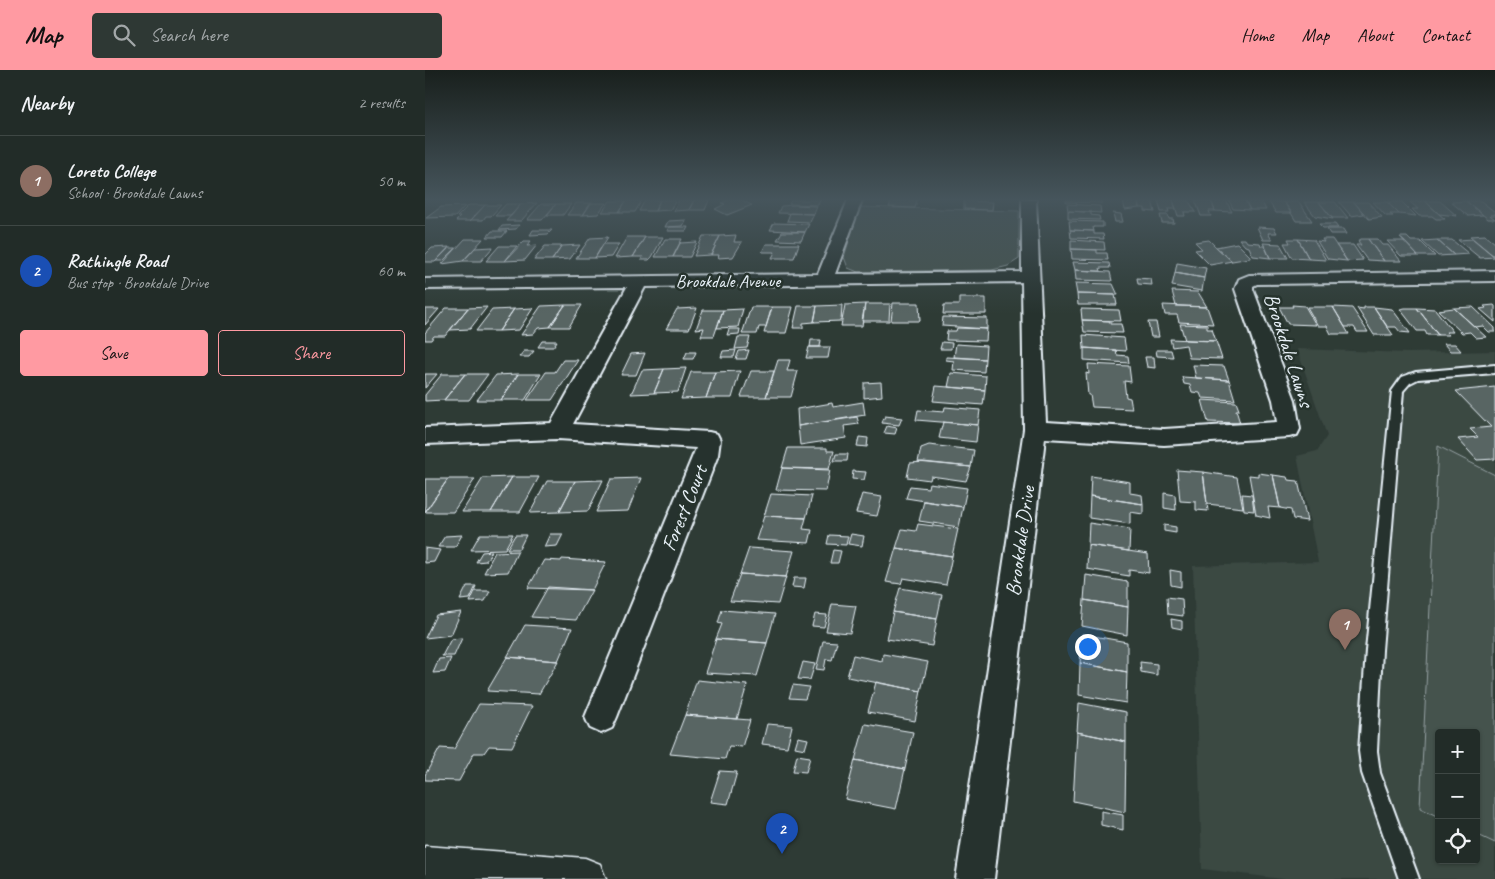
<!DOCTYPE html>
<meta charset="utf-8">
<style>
body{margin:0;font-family:Caveat,sans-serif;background:#2e3834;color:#f1f3f6}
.controls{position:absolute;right:15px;bottom:15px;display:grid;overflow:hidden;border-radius:5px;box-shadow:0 1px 4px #0004}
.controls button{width:45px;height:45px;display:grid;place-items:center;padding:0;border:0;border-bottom:1px solid #3f4845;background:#222c28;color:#f1f3f6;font:25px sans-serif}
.you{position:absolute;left:662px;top:576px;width:18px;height:18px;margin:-12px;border:4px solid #fff;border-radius:50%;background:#1a73e8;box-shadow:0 0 0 8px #1a73e833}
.badge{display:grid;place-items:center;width:32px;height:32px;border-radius:50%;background:#ff9aa2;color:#fff;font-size:16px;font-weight:700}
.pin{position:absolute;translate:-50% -41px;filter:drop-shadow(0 1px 2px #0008)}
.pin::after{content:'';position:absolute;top:26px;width:18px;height:15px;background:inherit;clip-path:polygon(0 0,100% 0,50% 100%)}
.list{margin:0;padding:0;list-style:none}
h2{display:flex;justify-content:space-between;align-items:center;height:65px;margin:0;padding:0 20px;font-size:21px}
h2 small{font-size:16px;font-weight:400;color:#a2a7a8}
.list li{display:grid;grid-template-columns:32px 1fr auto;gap:15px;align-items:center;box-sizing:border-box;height:90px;padding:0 20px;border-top:1px solid #3f4845}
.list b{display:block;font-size:19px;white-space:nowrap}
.list p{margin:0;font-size:16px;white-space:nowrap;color:#a2a7a8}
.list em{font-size:16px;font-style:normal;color:#a2a7a8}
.actions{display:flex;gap:10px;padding:15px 20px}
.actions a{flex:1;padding:11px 0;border:1px solid #ff9aa2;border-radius:5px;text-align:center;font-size:18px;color:#ff9aa2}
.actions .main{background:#ff9aa2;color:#111}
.icon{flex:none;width:28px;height:28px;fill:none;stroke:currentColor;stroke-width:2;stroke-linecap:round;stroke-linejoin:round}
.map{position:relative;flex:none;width:1070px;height:809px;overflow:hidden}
header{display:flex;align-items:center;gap:30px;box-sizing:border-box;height:70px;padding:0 25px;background:#ff9aa2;color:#111}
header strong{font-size:24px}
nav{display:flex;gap:28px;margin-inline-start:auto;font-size:18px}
.search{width:350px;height:45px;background:#2e3834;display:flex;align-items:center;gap:12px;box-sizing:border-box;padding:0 18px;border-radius:5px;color:#a2a7a8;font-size:19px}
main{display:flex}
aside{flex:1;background:#222c28}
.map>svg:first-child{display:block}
.built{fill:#3b4843;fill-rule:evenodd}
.green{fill:#45524e;stroke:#96a2a3}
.building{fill:#596563;stroke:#e8f1f8}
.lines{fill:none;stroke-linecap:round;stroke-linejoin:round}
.lane-casing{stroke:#e8f1f8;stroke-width:4}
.street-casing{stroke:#e8f1f8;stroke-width:4}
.secondary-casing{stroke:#e8f1f8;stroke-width:3}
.lane{fill:#26332d;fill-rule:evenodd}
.street{fill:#26332d;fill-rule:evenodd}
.secondary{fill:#26332d;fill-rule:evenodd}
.labels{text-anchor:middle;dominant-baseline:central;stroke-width:5;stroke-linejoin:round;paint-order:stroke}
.far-street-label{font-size:18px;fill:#e8f1f8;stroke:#26332d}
.street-label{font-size:21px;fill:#e8f1f8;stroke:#26332d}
</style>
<header>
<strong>Map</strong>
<div class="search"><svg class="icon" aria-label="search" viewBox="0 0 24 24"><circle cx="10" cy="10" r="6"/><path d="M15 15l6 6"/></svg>Search here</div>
<nav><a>Home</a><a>Map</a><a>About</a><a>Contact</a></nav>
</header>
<main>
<aside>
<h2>Nearby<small>2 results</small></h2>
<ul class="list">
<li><span class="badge" style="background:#8d6e63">1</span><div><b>Loreto College</b><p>School · Brookdale Lawns</p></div><em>50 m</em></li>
<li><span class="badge" style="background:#1a4fb4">2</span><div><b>Rathingle Road</b><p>Bus stop · Brookdale Drive</p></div><em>60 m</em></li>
</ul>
<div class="actions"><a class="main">Save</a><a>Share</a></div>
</aside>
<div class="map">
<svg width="1070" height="809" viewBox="0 0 1070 809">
<rect width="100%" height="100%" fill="#2e3b35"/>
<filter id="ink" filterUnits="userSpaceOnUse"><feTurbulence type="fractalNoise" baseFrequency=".02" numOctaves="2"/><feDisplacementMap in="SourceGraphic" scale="10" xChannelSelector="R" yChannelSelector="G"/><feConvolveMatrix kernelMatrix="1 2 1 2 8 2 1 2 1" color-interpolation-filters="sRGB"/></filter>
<g filter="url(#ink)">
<path class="built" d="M872,279L983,283L1070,281V809H857L777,799L768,496L893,492L872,386L892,381L902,366ZM1014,663H1051V790H1014Z"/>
<path class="green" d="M435,137L594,141V189L583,196L567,200L433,202L423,198L419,187Z
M1013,376L1070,405V773L1051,764V663H1014V747L995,738Z"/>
<path class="building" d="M217,130L210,142H194L201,131Z
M220,130H235L230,141H214Z
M235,130H251L245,140L230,141Z
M254,130H269L264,140L249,141Z
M269,130H284L280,140H264Z
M303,130H316L327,135L302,145L290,139L300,134L297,133Z
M366,130H395L393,135L364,134Z
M492,130L490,138L464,137L466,131Z
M641,130H676L677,133L641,132Z
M698,130H713L714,138L700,140Z
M713,130H727L730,142L720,141V138H714Z
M733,130H748L751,139H743L744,142H736Z
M748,130H763L771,142H759L760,146H753Z
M770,130H786L790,141H784L786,146H776Z
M786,130H801L807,142L790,141Z
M804,130H820L825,140L808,139Z
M820,130H836L841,140H825Z
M185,131H201L194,142H177Z
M539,131L568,132L567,140L539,139Z
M1000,131L1014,144L1020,149H1011L1007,146H994L987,139H993L985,132Z
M1000,131H1015L1032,146L1014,144Z
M1041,131L1058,145L1043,146L1026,132Z
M1041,131H1056L1070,142V145H1065L1070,149H1063Z
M844,132H859L867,143H851Z
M859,132H874L887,151H871Z
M879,132H894L908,149L890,146Z
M894,132H910L923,148H907Z
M914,132H929L939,144L926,146Z
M929,132H943L957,147L944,149Z
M948,132H962L974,144H965L968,146H961Z
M962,132H977L991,146L974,144Z
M112,133L96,151H81L96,134Z
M151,133H166L158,145H142Z
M166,133H181L173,144L158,145Z
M81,134H96L86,146H70Z
M116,134H131L117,150H102Z
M131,134H146L138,145H122Z
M642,134L675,136L676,143L643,141Z
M44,135H60L45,151H31L35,147H32Z
M60,135H76L66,146H61L58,150H46Z
M40,136L30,147L1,148L16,137Z
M356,136L369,135L392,136L389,144L353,143Z
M643,141L666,142V145L674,146L675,150L643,149Z
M365,143L389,144L385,152L362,151Z
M688,143L696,144L698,152H690Z
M735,145H743L744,149H748L749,153H737Z
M261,150L258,156L240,157L243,151Z
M644,151L678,152V157H668L669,161L645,160Z
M349,153L384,154L380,162L345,160Z
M894,154H910L913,158H898Z
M94,155L91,159L74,160L77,156Z
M244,157H263L261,161H242Z
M832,157L849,158L852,163H843L847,170H838Z
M902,159H918L921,164H905Z
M108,160H127L123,164L105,165Z
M645,160L669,161V164H678L679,169L646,168Z
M67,161H82L77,167H62Z
M357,162H380L376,171L352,170Z
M311,165L309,172H317L308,187L293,188L294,185H286L295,166Z
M1060,165L1070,173V187L1045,166Z
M278,166H295L286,185L269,186Z
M183,167L170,188H151L165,168Z
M202,167H220L208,187L190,188Z
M220,167H238L227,187L224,190H216L218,187H208Z
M975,167H982L986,171H995L1010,186H993Z
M40,169H58L38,191L17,194Z
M240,169H257L248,187H230Z
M814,169H820L822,172L835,173L836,176H840L845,188L828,186L824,177L820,176Z
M863,169H873L884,189L867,188L859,173H865Z
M873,169L889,170L901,190L884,189Z
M897,169H907L922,191L903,189L892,171L899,172Z
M936,169H943L959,191L942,190L931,175H936L933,171Z
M943,169H952L957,175H963L976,191H959Z
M1048,169L1070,187L1055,188L1033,170Z
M646,170L679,172L680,180L646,179Z
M784,170L791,177L807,191L785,195L770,180L777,179L770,172Z
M1012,170H1027L1044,184L1029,185Z
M1012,170L1029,185L1013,186L997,171Z
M99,171H106L102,176L112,175L100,190L80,191Z
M962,171H979L993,186H976Z
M272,172L265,187H248L255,173Z
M812,173L825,186V188L807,191L791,177Z
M838,173L855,174L863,188H845Z
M178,174H194L186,187L170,188Z
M341,174H374L369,188H347L350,182H337Z
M155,175L145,189L127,190L137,176Z
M911,175H928L938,190L922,191Z
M74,176H92L80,191H61Z
M120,176H137L127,190H109Z
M24,177L10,192H0V185L7,178Z
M68,177L56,191H38L50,178Z
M24,178H31L18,191H11Z
M646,179L672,180V183H682L683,190L647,189Z
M648,192L684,193L685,198H675L676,201L650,200Z
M752,193L781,198L779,208L750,203Z
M650,200L685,202L687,211L651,210Z
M750,203L779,208L777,221L747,216Z
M712,208L726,209L727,215L713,214Z
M650,213L688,214L693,225L652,224Z
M747,221L773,222L782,237L751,236Z
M652,224L690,225L692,235H653Z
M534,228H561V244H518L519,235H534Z
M468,233H494L495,251H466Z
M440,234H465L464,251H437Z
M440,234L437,256H416L420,235Z
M140,235L125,257L113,258L108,264L96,265L116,236Z
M140,235H157L144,257H125Z
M417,235L416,251L389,252L392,236Z
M738,235L782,237L788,254L754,252L752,245H740Z
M867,235L880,236L891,255L863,254L854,237H868Z
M1069,235L1070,236V252L1055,239L1061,238L1059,236Z
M373,236H392L389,252L378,253V258H368Z
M62,237L45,259L25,260L43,238Z
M326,237H347L341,257H334L332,264H317Z
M347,237H368L361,263H339Z
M882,237H908L924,264H906L902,256H893Z
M908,237L927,238L943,262H932L929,257H920Z
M939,237H949L968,265H949L932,238L939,239Z
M949,237L967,239L985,263L975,262L971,257H962Z
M1048,237L1070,258V262H1064L1058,256L1050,257L1029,238Z
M21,238H43L20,266H9L6,270H0V263Z
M108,238L94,260L74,261L89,239Z
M272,238L264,259H241L252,239Z
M980,238H992L1013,265H1002L1000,261H992L975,239Z
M992,238L1010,239L1028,262H1021L1024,265H1013Z
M1029,238L1050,257L1061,267L1051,268L1045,262L1037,263L1013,240Z
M0,239H14L0,255Z
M89,239L74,261H51L67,240Z
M318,239L313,257L292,258L298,240Z
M656,239L694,240L696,251L657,250Z
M278,240H298L289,266H276L279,258L271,259Z
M518,247L562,248V259L517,256Z
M657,250L685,251V254H696L698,263L659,262Z
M723,252H731L734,267H726Z
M755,254L782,255V259H787L791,271L760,270Z
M532,258L562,259L561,271L521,270L522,261H531Z
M304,259H315L314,264L302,265Z
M658,265L699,268L701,281L659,278Z
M313,267H325L322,278L310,279Z
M745,269L791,271L797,289L764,288L761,275L747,277Z
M386,270H396L395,277H385Z
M117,271H132L128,277H113Z
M517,272L527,273L526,279H515Z
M531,274L561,276L560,289L529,287Z
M1019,274H1030L1036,281H1025Z
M384,277H405L403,288H381Z
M659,278L691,280L692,285L703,286L704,293L659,290Z
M311,280L309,287H296L298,281Z
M324,280L321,289H311L314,281Z
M731,280H746L748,287L732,286Z
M99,281H109L104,287H94Z
M262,282H271L268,289H259Z
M220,283L211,305H196L206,284Z
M521,287L560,289L559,302L528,300L529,291L521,290Z
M720,287H729L730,298L722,297Z
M138,290H153L127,330H102L121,302H130Z
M353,290H365L362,301H373L366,327H341Z
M663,294L704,296L706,312L699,311L701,327L705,328L707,339L667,337L665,325H663L661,303L664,304Z
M768,295L799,296L804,310L771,308Z
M261,298L253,322L229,323L239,299Z
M239,299L229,323L206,324L217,300Z
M315,301L307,328H281L290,302Z
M326,301H349L341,327H316Z
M266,302H290L281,328L256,329Z
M526,303L561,306L560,320L523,317Z
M0,304H12L0,318Z
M17,304H40L19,330L0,331V325Z
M40,304H63L44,330H19Z
M93,304H116L100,330H76Z
M93,304L76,330H52L71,305Z
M757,307L804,310L810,330L777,328L775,323L767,322L765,315L759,314Z
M456,312L457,326L439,328V313Z
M511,316L560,320L558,335L508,331Z
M1070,317V389L1052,390L1033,369L1053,367L1045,359L1066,357L1031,321Z
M777,330L811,332L814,340H811L815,353L783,352Z
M438,332L440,345L373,356L372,339L407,333L408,337Z
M520,337L555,340L553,355L491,350L493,340L519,342Z
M460,346L477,348L474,355L457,353Z
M432,347L434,354L419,356L421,368L375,375L373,356Z
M518,352L553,355L551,372L514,368Z
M462,356L472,358L470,364L459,363Z
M434,367L443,368L442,377L432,376Z
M504,375L549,380L546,397L493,392L496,378Z
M363,378H402V381H409L404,399L357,398Z
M411,384H423L422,391H409Z
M498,392L546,397L541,411L506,406L505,410L482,407L485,393Z
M357,398L405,400L401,421L351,420Z
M752,400L778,402L783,441L771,440V432L755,431Z
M428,401L441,402L439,410L427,409Z
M778,402L812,407L818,438L782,434Z
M833,403L848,405L855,438L843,437L845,448L831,445L824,405L833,406Z
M848,405L862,407L863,410L873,411L882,451L868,449L866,440L855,438Z
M666,406L705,412V423L717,425L718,434L665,426Z
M87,407L66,442H37L58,408Z
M87,407H114L95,442H66Z
M216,408L203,441L171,442L186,409Z
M0,409H23L0,442Z
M23,409H50L28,442H0Z
M178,410L163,441L134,442L150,411Z
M122,411H150L134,442L105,443Z
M504,413L542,418L538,437L481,428L485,416L503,418Z
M739,423L750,425L751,440L739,438Z
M346,424L387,426L381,448L339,446Z
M437,424L457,427L452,446L431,443Z
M817,424L827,425L829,441L819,440Z
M665,426L718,434V444L705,442V454L664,448Z
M499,431L538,437L534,457L494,451Z
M339,446L381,448L378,459L387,460L384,473L331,470Z
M664,453L705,459L704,481L663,475Z
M493,454L533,459L527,486L471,478L477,459L491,461Z
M739,455L751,457V463L739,461Z
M55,464H88L80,479L46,480Z
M125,464H138L132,476L119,477Z
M426,464L439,466L437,476L423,474Z
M37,465L30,477H13L20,466Z
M90,465H101L94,479H82Z
M404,465L423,466L421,475L402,474Z
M663,475L723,484L724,503L704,500V506L662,499Z
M0,478L15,480L9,492L0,493Z
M324,478L369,481L361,507L315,504Z
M471,478L527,486L521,515L478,508L476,514L461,512Z
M408,480L416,481L413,493H405Z
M67,481L61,491L51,492L57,482Z
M93,481L83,502L59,503L70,482Z
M137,489L181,492L167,520L103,518L119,490L136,491Z
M745,500L756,502V517L746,515Z
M315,504L361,507L353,534L305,531Z
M661,505L703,512V537L659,530Z
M369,508H381L379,518L367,517Z
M42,516H51L45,529L35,530Z
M123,517L167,520L151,550L106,547Z
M475,518L517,525L512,549L468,542Z
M50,521H65L60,531L45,532Z
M742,527L757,529L758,546L743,544Z
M659,530L703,537L702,565L657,556Z
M407,534L431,536L425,563L401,561Z
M297,540L350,544L342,573L291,569L297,554L293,553Z
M36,542L26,565L0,568L11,545Z
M468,542L512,549L507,576L462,569Z
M390,544L402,545L399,557L387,556Z
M746,549L757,551V559L747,557Z
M100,555L147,558L133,591L82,587Z
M657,564L702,572V602L655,593Z
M37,568L29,586H17L26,569Z
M291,569L342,573L332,606L280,603Z
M398,571L412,572L407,590L401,589L399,600L391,599Z
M458,584L503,592L496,621L422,607L428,585L457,591Z
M82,587L133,591L114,624L62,621Z
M26,588L20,602L8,603L14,589Z
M378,592L390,594L385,610L373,609Z
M715,592L732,594V605L716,602Z
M655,593L702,602L701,633L654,625Z
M272,610L322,615L312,649L260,645Z
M451,612L496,621L490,651L443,642Z
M368,615L384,617L380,629L364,628Z
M654,633L701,642V672L652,662Z
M54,634L107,636L87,677L64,676L59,683H49L34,711L0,710V705L15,678L29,679Z
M260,645L325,650L317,677L304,676L300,689L245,684Z
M342,654L367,656L362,677L337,674Z
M440,654L488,662L480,699L430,690Z
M652,662L701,672L700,742L648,731Z
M373,667L383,669L380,679L370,677Z
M372,685L385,687L381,702L368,701Z
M430,690L480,699L471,739L420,729Z
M295,701L312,702L303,734L285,732Z
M676,741L698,745V760L676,755Z"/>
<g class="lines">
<defs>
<path id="lane" d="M1070,295V303L993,309L985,313L978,321L957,580L952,681L955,703L994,809H974L937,703L934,681L941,580L967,321L977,307L991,302Z"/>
<path id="street" d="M423,130H437L410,204L597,202V130H611L621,352L739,359L852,352L848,330L810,219L814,209L824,205L1070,201V211L832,214L828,216V219L870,330L875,359L872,365L864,367L739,375L620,368L569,809H531L599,359L597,212L220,217L148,354L284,362L292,364L295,370L293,385L192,647L187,658L176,663L165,658L160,647L271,378L133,369L0,374V358L126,353L202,217L0,219V209L393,204Z"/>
<path id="secondary" d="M0,776L160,788L175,794L181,809H0Z"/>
</defs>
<use href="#lane" class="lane-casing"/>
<use href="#street" class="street-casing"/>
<use href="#secondary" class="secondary-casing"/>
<use href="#lane" class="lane"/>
<use href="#street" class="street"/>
<use href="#secondary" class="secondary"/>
</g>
</g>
<linearGradient id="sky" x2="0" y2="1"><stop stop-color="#19201d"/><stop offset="0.53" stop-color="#46555c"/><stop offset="1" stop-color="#46555c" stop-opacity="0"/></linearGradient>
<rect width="1070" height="244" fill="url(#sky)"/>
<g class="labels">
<g class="far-street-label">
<text x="303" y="211">Brookdale Avenue</text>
</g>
<g class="street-label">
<text transform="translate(864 280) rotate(72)">Brookdale Lawns</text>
<text transform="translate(259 438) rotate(-68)">Forest Court</text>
<text transform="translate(595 471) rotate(-82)">Brookdale Drive</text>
</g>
</g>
</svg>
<div class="controls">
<button>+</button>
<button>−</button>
<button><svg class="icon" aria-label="locate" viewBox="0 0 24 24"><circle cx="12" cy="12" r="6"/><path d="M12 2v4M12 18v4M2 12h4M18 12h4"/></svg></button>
</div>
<div class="you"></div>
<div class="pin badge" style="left:920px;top:580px;background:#8d6e63">1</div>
<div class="pin badge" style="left:357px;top:784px;background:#1a4fb4">2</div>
</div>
</main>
